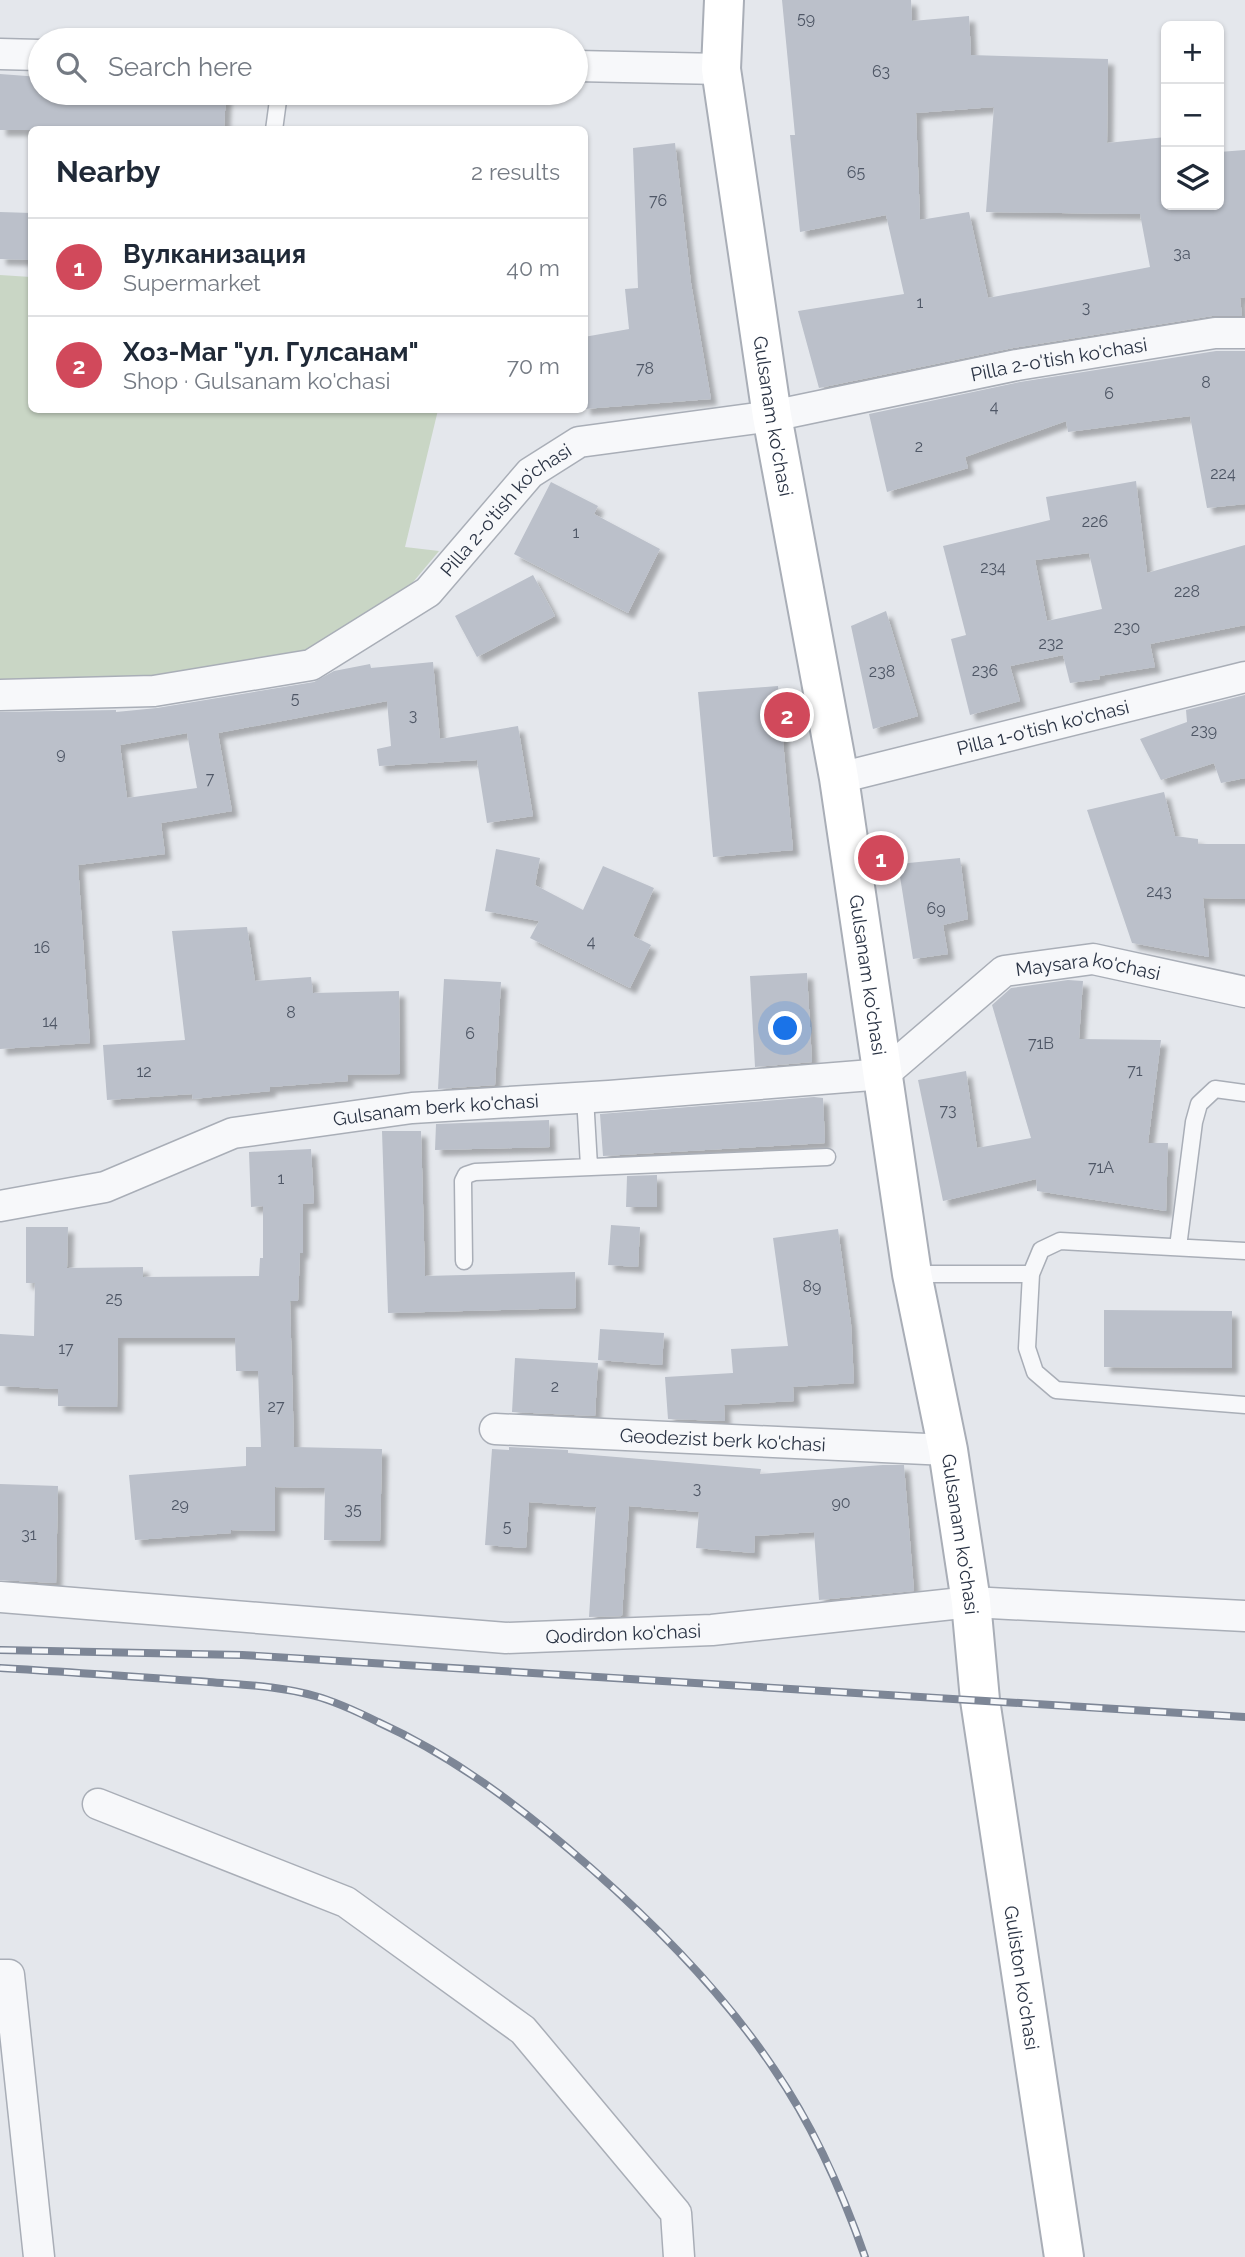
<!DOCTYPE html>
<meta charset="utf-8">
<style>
body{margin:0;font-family:Raleway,sans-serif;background:#f6f6f7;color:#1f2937}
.controls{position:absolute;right:21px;top:21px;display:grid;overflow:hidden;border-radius:10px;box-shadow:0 2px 5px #0004}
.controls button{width:63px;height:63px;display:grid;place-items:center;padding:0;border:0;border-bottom:2px solid #e0e1e3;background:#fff;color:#1f2937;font:35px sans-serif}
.you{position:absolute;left:786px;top:1029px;width:24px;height:24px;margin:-18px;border:5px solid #fff;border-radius:50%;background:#1a73e8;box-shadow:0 0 0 10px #1a73e833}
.badge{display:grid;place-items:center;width:46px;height:46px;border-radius:50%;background:#d1495b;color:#fff;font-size:23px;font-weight:700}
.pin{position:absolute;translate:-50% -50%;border:4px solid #fff;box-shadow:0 2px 7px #0006}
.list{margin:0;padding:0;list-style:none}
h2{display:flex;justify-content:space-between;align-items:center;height:91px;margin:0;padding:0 28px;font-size:30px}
h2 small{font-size:23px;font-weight:400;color:#747a83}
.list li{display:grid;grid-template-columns:46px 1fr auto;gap:21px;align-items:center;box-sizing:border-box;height:98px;padding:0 28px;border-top:2px solid #e0e1e3}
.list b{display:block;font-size:26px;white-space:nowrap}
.list p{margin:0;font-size:23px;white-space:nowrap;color:#747a83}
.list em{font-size:23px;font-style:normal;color:#747a83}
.icon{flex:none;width:38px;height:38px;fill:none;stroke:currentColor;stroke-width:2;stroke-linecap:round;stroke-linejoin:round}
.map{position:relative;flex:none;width:1245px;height:2257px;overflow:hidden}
.search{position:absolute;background:#fff;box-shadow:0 2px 5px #0004;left:28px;top:28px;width:560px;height:77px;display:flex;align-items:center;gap:18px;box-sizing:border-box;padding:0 24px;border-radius:38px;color:#747a83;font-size:26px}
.panel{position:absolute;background:#fff;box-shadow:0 2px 5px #0004;left:28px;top:126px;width:560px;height:287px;border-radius:10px}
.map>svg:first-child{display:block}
.green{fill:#c9d6c5}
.building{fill:#bbc0ca;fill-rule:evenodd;filter:url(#shadow)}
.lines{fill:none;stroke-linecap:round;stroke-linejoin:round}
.service-casing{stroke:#a9aeb7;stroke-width:19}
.minor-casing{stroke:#a9aeb7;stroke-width:33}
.secondary-casing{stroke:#a9aeb7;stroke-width:42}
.service{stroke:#f7f8fa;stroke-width:16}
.minor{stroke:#f7f8fa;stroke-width:30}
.secondary{stroke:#fff;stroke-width:38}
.rail-casing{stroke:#7d8696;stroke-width:8}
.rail{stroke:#f4f6f9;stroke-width:5;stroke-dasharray:16;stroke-linecap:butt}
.labels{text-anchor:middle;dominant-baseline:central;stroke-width:7;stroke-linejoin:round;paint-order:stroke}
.number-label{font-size:16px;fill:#4f5766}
.street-label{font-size:19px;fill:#2b3445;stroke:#f4f6f9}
</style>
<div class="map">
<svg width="1245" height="2257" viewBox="0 0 1245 2257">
<defs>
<filter id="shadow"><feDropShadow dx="6" dy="6" stdDeviation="2" flood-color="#0004"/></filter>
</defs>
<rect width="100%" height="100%" fill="#e4e7ec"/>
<path class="green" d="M0,275L31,277L32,410H438L405,547L439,551L394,605L303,654L90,686L0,680Z"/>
<path class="building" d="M782,0H911L912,21L969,16L971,55L1108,59L1107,143L1166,137V205H1219V152L1245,150V297L1240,298L1242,316H1212L1013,348L819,388L798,311L904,294L886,215L800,232L790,135H795ZM994,107L986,212L1140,214L1150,267L988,298L969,212L920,220L916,113Z
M0,74L40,77V93H226L224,130H0Z
M675,143L691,283L711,399L584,409V337L629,329L625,289L638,288L633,148Z
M0,212L32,213V260L0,259Z
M1216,351H1245V504L1207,508L1190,416L1068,432L1066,421L965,457L968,468L887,492L869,414L1020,382Z
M1136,481L1147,573L1245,545V625L1150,644L1155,667L1099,676L1100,679L1070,683L1063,655L1010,666L1020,701L970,715L951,639L966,635L943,546L1050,520L1046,497ZM1089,553L1102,609L1047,621L1035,560Z
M551,482L598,506L594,514L660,549L628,613L514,554Z
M533,575L555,616L477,657L455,616Z
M886,611L918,716L873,729L851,626Z
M433,662L440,739L518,726L533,816L487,823L477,760L379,766L377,749L391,746L387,701L218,733L232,811L161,823L165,854L78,865L90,1043L0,1049V712L116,710V712L157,708L314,682L334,671L370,664L371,668ZM187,733L197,788L127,798L120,745Z
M778,686L793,850L713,857L698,692Z
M1245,695V778L1221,783L1214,763L1161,780L1140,739L1187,722L1186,710Z
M1164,792L1175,836L1198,839V844H1245V899L1203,898L1209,957L1132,943L1087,810Z
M496,849L540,858L535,885L583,910L603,866L654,888L633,936L651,945L630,988L530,938L539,921L485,911Z
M960,858L968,919L943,925L948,954L913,959L898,864Z
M247,927L255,981L311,977L313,993L399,991L400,1074L347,1075L348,1081L270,1087V1091L193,1099L192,1094L107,1100L103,1045L185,1040L172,931Z
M807,973L812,1062L755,1067L750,976Z
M444,979L501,982L495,1085L438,1089Z
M1068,980L1083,981L1079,1039L1161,1040L1148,1143H1168L1166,1211L1037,1191L1036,1179L943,1201L918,1080L966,1071L977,1148L1031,1138L992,1005L1011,988Z
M814,1097L823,1098L825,1143L603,1156L600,1114Z
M549,1120L550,1147L435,1150L436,1124Z
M382,1131H421L425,1276L575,1272L576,1308L388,1313Z
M311,1149L314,1203L303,1204V1253H300L298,1301H290L294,1447L382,1449L380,1541L324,1540L325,1488L275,1487V1531L231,1530V1533L135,1540L129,1475L246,1466V1447H261L258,1371H236L235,1338H118L117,1407L58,1406V1389L0,1386V1334L34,1336L35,1283H26V1227H68L67,1268L143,1267V1277L259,1276L260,1258H263V1206L251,1207L249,1152Z
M657,1175V1207H626L627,1176Z
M611,1225L640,1227L638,1267L608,1265Z
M838,1229L851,1324L854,1383L793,1387L794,1401L724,1405L725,1421L668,1419L665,1377L733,1373L731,1349L788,1346L773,1238Z
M1104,1310L1232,1311V1368L1104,1367Z
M600,1329L664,1333L662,1365L598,1360Z
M515,1358L598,1363L595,1416L512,1412Z
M509,1447L568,1450V1453L761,1469L760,1474L883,1465H904L914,1591L819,1600L814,1532L755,1536L754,1553L696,1548L699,1512L629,1506L622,1616L589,1617L596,1507L529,1502L526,1548L485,1545L492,1449L509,1450Z
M0,1484L58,1486L56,1583L0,1580Z"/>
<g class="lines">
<defs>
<path id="service" d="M274,130L279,93
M585,1097L589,1166
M1178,1247L1194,1122L1199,1104L1215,1089L1245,1093
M1245,1251L1060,1241L1041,1250L1031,1274L1027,1348L1035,1372L1056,1390L1245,1405
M464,1261L463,1181L466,1175L475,1172L827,1157
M912,1274H1031"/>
<g id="minor">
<path d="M0,54L40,55"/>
<path d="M576,66L721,69"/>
<path id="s1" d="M0,695L154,691L311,665L428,592L530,473L579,442L772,416L1017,365L1215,333H1245"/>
<path id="s2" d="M839,778L1245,677"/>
<path id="s3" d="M0,1206L105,1187L233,1133L412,1108L609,1096L884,1074L1004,971L1093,959L1245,992"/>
<path id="s4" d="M495,1429L948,1450"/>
<path id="s5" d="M0,1597L506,1638L712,1630L971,1602L1245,1616"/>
<path d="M98,1804L346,1902L523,2030L676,2213L679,2257"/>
<path d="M0,1975H9L39,2257"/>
</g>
<g id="secondary">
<path id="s6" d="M724,0L721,69L772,416L839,778L912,1274L948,1450L971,1602L980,1700L1064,2257"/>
</g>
</defs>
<use href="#service" class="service-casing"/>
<use href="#minor" class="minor-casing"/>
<use href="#secondary" class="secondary-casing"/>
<use href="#service" class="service"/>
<use href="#minor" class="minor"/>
<use href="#secondary" class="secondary"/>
<defs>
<path id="rail" d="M0,1650L242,1655L1245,1717
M0,1668C70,1672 139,1677 209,1682C245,1685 280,1686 315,1696C337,1702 358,1712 378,1722C457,1758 526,1811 592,1869C659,1928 724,1994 774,2069C814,2127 842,2191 865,2257"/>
</defs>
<use href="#rail" class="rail-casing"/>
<use href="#rail" class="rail"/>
</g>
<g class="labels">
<g class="number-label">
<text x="806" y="18">59</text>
<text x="881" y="71">63</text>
<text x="856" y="172">65</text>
<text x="658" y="200">76</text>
<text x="1182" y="253">3a</text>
<text x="920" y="302">1</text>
<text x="1086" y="307">3</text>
<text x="645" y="368">78</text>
<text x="1206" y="382">8</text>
<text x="1109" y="393">6</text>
<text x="994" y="406">4</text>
<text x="919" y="446">2</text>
<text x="1223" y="473">224</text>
<text x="1095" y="521">226</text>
<text x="576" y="532">1</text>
<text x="993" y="567">234</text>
<text x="1187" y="591">228</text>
<text x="1127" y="627">230</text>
<text x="1051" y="643">232</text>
<text x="985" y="670">236</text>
<text x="882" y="671">238</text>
<text x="295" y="698">5</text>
<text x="413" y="715">3</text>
<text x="1204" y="730">239</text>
<text x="61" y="753">9</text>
<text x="210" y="778">7</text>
<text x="1159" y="891">243</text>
<text x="936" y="908">69</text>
<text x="591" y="941">4</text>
<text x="42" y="947">16</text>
<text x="291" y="1012">8</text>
<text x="50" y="1021">14</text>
<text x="470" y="1033">6</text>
<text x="1041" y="1043">71B</text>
<text x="1135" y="1070">71</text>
<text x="144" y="1071">12</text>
<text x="948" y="1110">73</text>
<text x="1101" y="1167">71A</text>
<text x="281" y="1178">1</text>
<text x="812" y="1286">89</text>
<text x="114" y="1298">25</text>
<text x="66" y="1348">17</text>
<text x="555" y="1386">2</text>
<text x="276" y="1406">27</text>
<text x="697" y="1488">3</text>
<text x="841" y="1502">90</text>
<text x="180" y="1504">29</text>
<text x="353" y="1509">35</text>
<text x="507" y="1526">5</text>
<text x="29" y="1534">31</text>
</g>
<g class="street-label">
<text stroke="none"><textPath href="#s1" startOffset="1153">Pilla 2-o'tish ko'chasi</textPath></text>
<text stroke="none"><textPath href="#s6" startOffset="420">Gulsanam ko'chasi</textPath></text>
<text stroke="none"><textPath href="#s1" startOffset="565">Pilla 2-o'tish ko'chasi</textPath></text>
<text stroke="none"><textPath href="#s2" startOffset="210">Pilla 1-o'tish ko'chasi</textPath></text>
<text stroke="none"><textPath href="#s3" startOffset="1143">Maysara ko'chasi</textPath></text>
<text stroke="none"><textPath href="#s6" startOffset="987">Gulsanam ko'chasi</textPath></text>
<text stroke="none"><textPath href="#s3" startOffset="450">Gulsanam berk ko'chasi</textPath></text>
<text stroke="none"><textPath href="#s4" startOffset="228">Geodezist berk ko'chasi</textPath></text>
<text stroke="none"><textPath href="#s6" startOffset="1554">Gulsanam ko'chasi</textPath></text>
<text stroke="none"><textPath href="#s5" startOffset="625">Qodirdon ko'chasi</textPath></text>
<text stroke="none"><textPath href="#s6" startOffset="2002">Guliston ko'chasi</textPath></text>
</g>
</g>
</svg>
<div class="controls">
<button>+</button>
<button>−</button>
<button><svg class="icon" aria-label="layers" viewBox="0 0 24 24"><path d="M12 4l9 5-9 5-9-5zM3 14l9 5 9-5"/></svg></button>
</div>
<div class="you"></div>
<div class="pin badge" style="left:881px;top:858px">1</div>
<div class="pin badge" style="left:787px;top:715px">2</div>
<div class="search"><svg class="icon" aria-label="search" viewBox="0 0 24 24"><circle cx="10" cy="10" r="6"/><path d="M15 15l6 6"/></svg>Search here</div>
<section class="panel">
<h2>Nearby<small>2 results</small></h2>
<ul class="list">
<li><span class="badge">1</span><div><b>Вулканизация</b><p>Supermarket</p></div><em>40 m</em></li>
<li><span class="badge">2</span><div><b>Хоз-Маг &quot;ул. Гулсанам&quot;</b><p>Shop · Gulsanam ko'chasi</p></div><em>70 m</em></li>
</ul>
</section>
</div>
